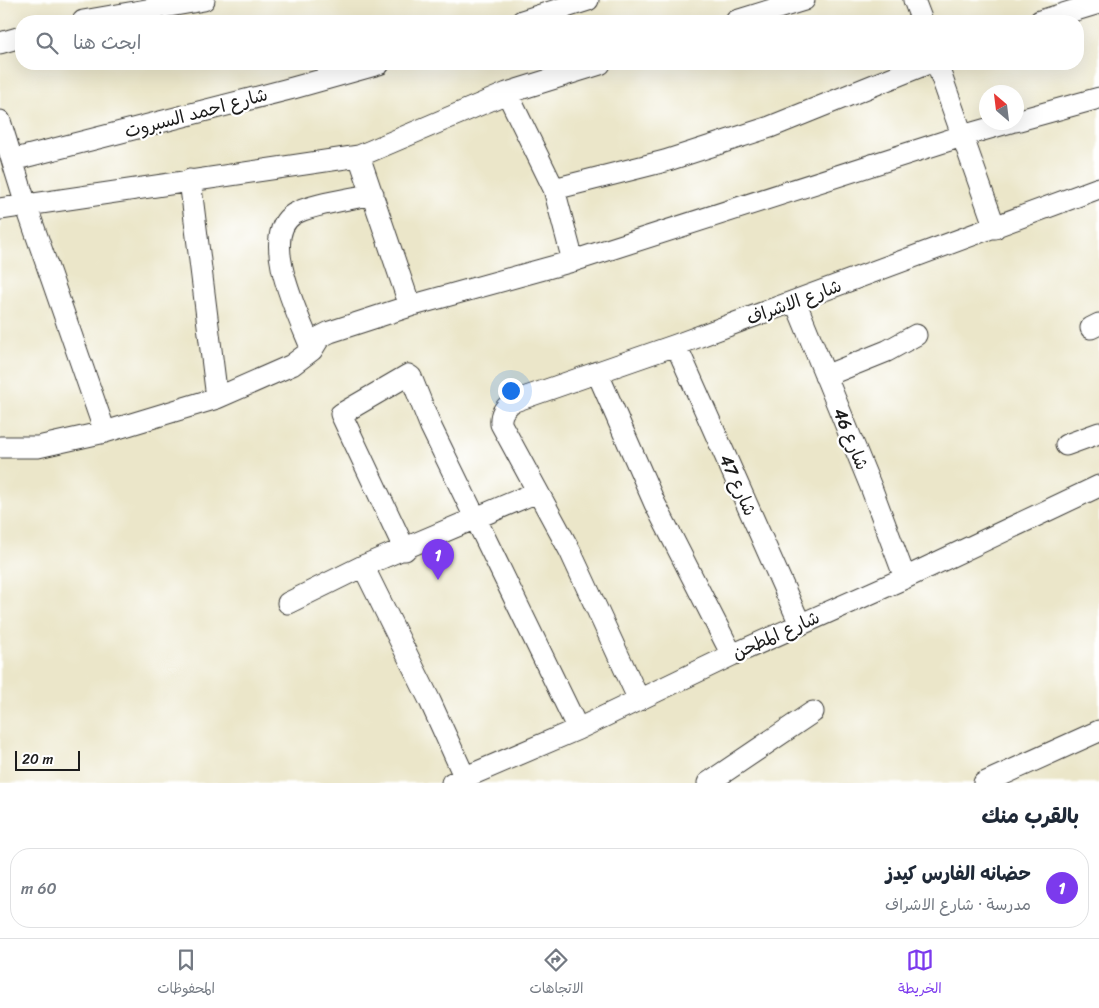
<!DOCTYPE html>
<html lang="ar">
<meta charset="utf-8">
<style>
body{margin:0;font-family:Sriracha,"Playpen Sans Arabic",sans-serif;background:#f6f6f7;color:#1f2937;direction:rtl}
.compass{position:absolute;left:979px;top:85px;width:45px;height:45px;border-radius:50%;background:#fff;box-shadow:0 5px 20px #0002;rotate:332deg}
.scale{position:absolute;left:15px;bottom:12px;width:65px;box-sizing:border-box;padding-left:5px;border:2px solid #1c1c1c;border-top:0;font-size:14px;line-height:18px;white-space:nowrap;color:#1c1c1c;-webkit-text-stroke:4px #fff;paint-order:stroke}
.you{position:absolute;left:510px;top:390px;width:18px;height:18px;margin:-12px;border:4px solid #fff;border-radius:50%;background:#1a73e8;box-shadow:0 0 0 8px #1a73e833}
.badge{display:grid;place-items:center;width:32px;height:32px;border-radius:50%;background:#7c3aed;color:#fff;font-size:16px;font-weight:700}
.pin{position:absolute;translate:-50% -41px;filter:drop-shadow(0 1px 2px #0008)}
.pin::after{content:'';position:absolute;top:26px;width:18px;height:15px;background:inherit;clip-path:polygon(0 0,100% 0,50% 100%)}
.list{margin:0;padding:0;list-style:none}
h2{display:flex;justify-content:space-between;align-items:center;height:65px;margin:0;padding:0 20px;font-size:21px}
h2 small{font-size:16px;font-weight:400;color:#747a83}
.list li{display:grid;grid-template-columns:32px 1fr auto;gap:15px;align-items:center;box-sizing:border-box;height:80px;margin:0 10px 10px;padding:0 10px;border:1px solid #e0e1e3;border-radius:20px}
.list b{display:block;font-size:19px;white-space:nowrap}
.list p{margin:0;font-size:16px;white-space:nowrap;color:#747a83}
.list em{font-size:16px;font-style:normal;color:#747a83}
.icon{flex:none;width:28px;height:28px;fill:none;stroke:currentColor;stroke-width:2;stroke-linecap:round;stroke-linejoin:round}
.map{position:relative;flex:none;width:1099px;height:783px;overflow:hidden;direction:ltr}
.search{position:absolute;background:#fff;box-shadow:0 5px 20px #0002;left:15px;right:15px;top:15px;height:55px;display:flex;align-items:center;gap:12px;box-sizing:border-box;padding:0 18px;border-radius:20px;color:#747a83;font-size:19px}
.sheet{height:155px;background:#fff}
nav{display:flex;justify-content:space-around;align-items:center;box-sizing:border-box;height:70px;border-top:1px solid #e0e1e3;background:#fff;font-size:14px;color:#747a83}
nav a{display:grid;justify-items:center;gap:2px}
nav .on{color:#7c3aed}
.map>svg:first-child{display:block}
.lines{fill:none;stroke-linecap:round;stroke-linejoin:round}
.minor-casing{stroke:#3b3a36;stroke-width:23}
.minor{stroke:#fff;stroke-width:21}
.labels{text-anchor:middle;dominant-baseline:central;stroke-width:4.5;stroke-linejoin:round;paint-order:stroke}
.street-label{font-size:18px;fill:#1c1c1c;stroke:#fff}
</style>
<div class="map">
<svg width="1099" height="783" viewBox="0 0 1099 783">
<rect width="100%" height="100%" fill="#fff"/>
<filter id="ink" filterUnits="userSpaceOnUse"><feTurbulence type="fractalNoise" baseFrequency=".02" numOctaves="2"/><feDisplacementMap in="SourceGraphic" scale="10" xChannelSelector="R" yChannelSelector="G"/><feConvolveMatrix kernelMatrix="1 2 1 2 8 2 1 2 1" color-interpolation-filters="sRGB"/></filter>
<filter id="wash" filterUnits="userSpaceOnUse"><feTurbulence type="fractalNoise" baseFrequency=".0096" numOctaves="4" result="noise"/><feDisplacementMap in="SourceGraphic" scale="20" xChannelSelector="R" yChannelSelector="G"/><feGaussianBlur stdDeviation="1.12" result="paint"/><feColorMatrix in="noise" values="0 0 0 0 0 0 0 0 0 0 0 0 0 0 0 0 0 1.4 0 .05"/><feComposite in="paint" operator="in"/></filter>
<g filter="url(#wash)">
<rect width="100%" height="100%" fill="#ebe6c9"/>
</g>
<g filter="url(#ink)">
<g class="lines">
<defs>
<path id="minor" d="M914,0L922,21
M83,21L204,0
M522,21L588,0
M736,21L804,0
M1040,21L1099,3
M0,43L21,37
M937,64L995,228
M507,93L554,189L573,261
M0,121L26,205L105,432
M1016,121L1099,98
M359,156L410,306
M12,160L293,88L379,64
M190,180L217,398
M554,189L665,161L770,127L926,64
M0,209L359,156L507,93L600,64
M795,301L871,487L905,578
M1091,328L1099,324
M676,345L800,624
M312,350C301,321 257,236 294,214C311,204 352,199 373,194
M597,372L655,504L732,655
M825,376L887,351L916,335
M1066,445L1099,433
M0,447H38L105,432L217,398L292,365L312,350L320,337L330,332L410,306L573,261L962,136L1011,122
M405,550L341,414L408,375L411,377L431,427L578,729
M363,566L430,701L465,778
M288,603L363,566L537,492
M639,700L570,551L501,424C500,414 504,409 512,402L676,345L1099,188
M452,783L578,729L732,655L905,578L1099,486
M708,783L813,712
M984,783L1099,731"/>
</defs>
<use href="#minor" class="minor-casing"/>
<use href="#minor" class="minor"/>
</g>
</g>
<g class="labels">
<g class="street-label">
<text transform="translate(196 113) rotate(-15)">شارع احمد السبروت</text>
<text transform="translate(794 302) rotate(-20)">شارع الاشراف</text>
<text transform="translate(851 439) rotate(68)">شارع 46</text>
<text transform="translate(738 485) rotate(66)">شارع 47</text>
<text transform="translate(776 635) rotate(-24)">شارع المطحن</text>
</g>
</g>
</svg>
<svg class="compass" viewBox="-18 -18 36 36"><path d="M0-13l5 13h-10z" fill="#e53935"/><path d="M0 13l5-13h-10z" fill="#747a83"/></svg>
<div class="scale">20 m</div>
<div class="you"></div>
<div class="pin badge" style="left:438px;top:580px">1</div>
<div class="search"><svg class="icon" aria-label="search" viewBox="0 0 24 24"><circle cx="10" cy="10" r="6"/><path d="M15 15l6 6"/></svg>ابحث هنا</div>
</div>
<section class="sheet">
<h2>بالقرب منك<small></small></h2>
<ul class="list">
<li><span class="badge">1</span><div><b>حضانه الفارس كيدز</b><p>مدرسة · شارع الاشراف</p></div><em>60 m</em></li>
</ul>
</section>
<nav>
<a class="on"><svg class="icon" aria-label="map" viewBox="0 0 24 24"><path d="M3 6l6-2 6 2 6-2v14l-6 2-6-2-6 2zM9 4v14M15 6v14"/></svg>الخريطة</a>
<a><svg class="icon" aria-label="directions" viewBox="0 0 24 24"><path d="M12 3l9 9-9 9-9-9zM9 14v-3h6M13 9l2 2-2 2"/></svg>الاتجاهات</a>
<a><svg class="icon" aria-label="saved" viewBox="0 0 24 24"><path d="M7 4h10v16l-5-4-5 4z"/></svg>المحفوظات</a>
</nav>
